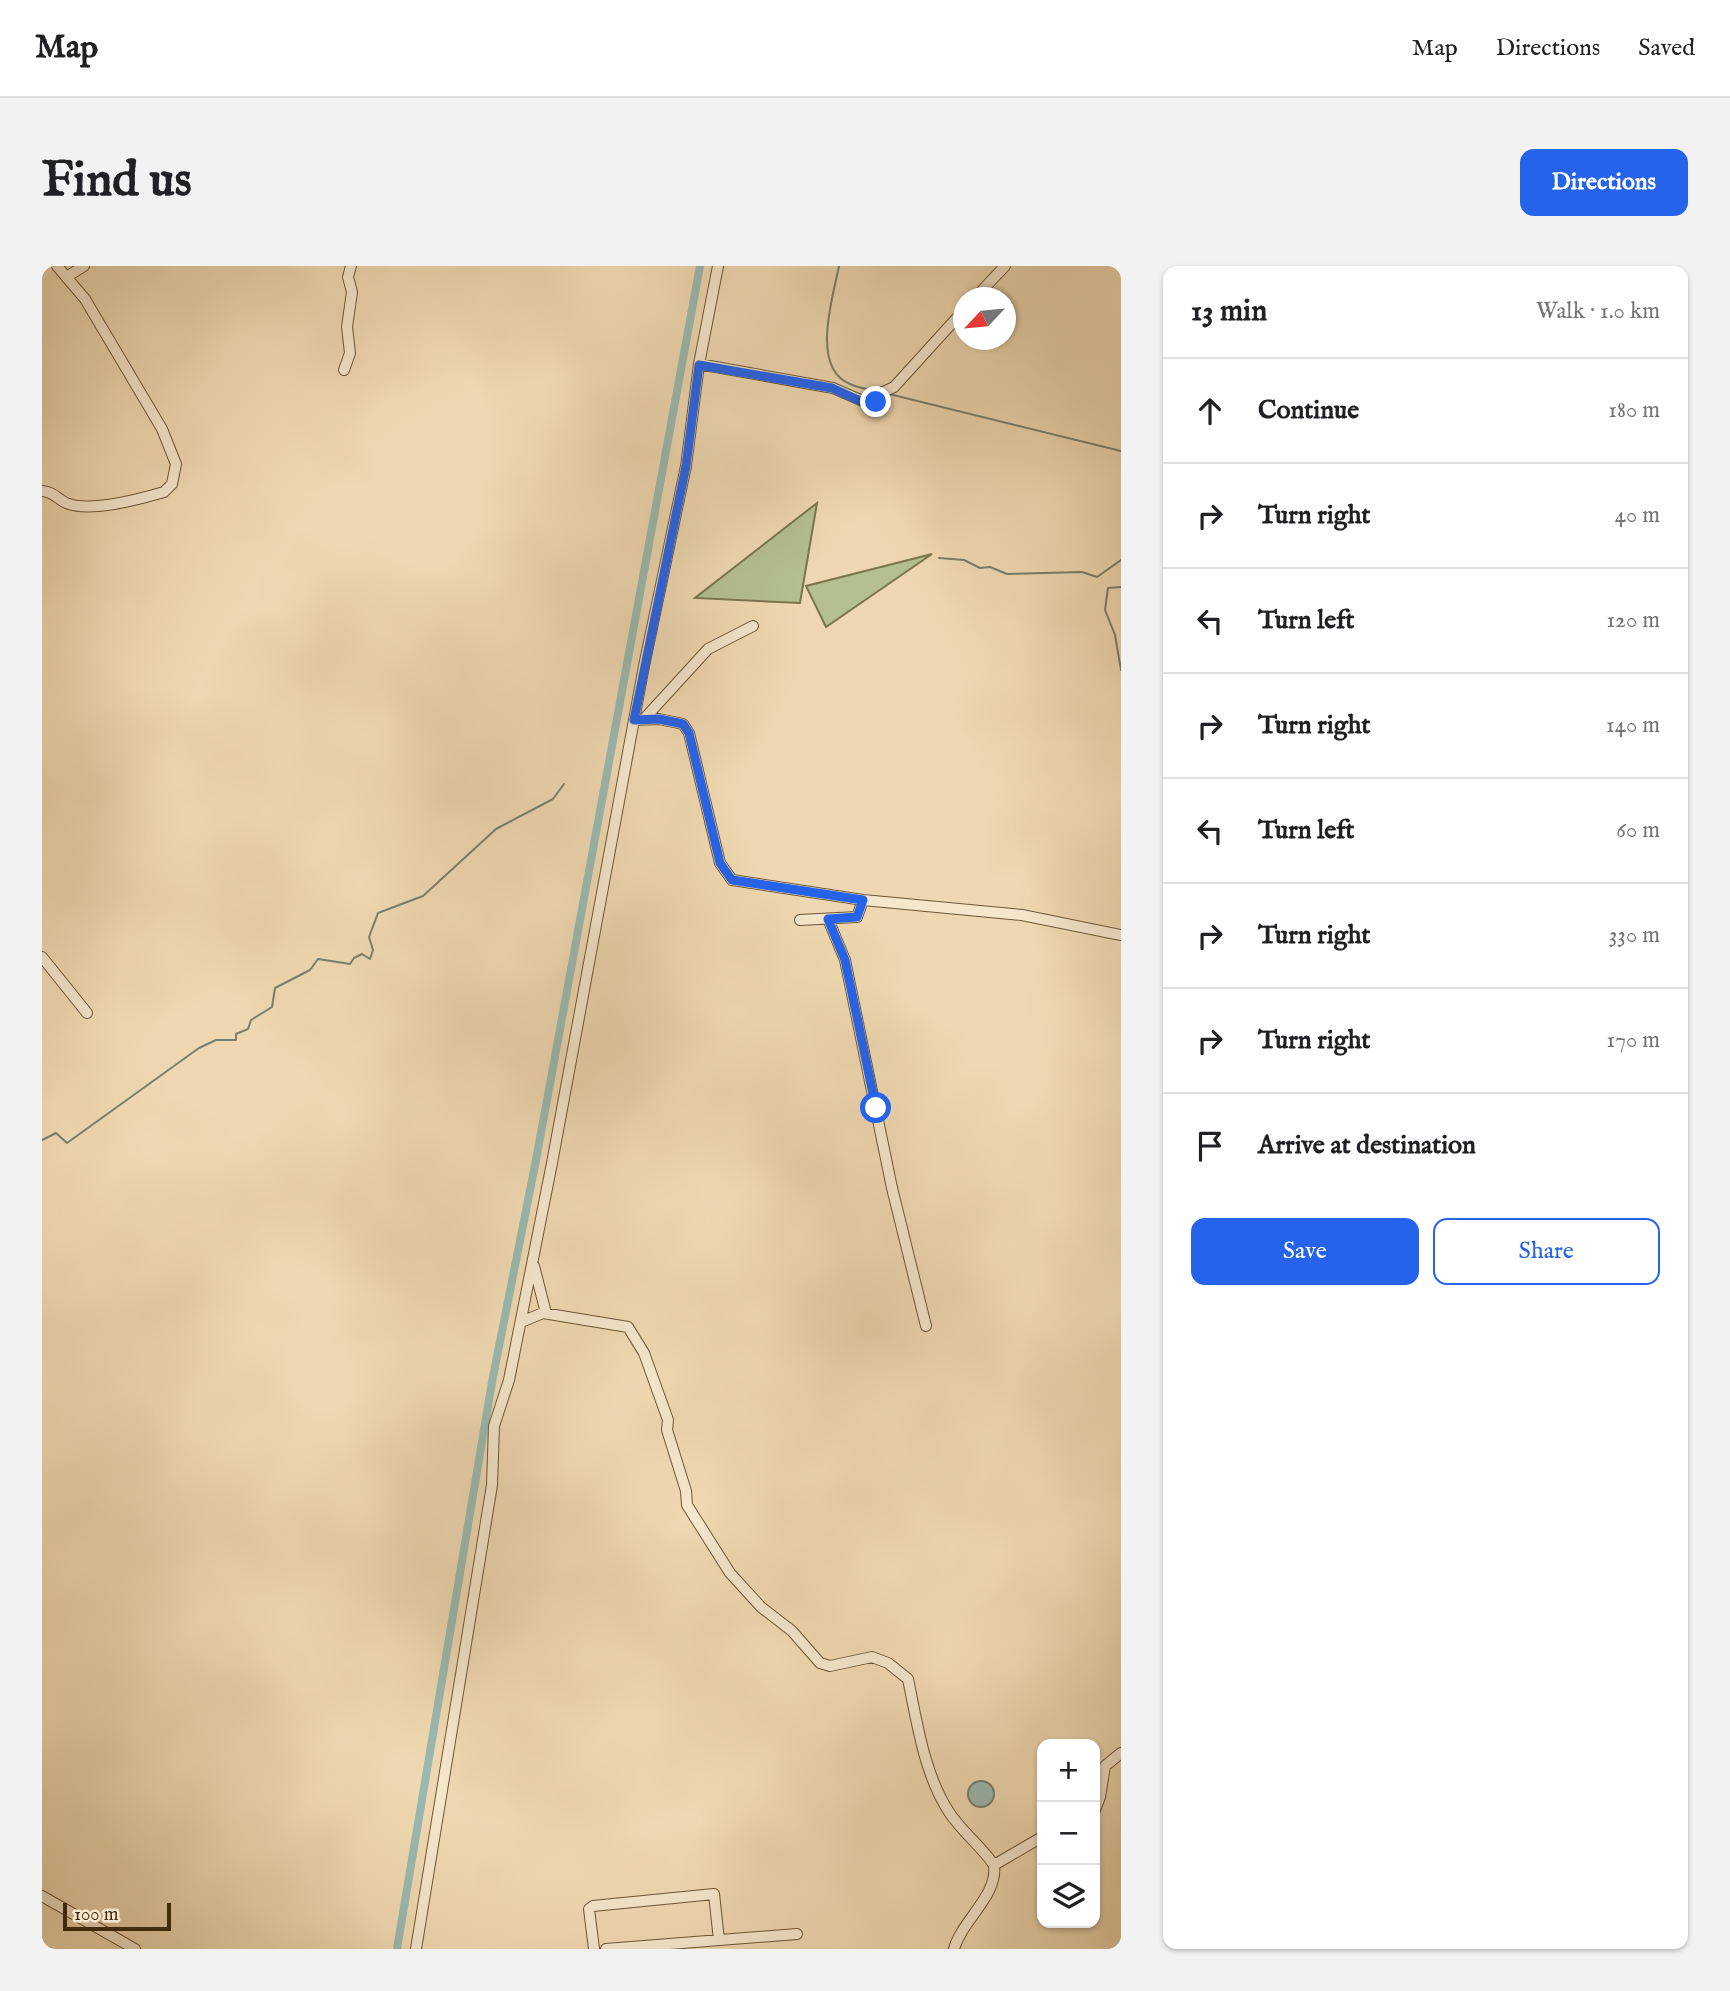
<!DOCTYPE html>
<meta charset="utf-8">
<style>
body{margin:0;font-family:"IM FELL English",serif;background:#f2f2f2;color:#202124}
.controls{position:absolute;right:21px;bottom:21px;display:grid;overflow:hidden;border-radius:14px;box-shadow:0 2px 5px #0004}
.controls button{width:63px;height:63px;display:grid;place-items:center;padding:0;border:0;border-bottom:2px solid #e0e0e0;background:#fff;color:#202124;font:35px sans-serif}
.compass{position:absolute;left:911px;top:21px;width:63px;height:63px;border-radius:50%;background:#fff;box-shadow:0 2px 5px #0004;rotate:244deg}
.scale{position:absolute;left:21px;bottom:18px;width:108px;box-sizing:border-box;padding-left:7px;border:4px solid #422a0c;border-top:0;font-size:19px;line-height:24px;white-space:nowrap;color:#422a0c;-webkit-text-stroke:5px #f5e6cc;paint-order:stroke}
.stop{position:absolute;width:21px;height:21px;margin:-16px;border:5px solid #2563eb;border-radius:50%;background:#fff}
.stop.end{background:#2563eb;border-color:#fff;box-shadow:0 2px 7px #0008}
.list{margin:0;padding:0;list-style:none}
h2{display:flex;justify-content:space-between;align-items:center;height:91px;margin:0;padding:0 28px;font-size:30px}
h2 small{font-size:23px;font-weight:400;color:#757577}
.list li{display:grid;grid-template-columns:46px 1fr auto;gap:21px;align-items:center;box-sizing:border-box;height:105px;padding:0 28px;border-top:2px solid #e0e0e0}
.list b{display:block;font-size:26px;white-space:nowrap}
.list em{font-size:23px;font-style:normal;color:#757577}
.actions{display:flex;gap:14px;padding:21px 28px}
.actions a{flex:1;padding:16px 0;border:2px solid #2563eb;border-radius:14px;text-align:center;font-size:24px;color:#2563eb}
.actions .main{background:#2563eb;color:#fff}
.icon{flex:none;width:38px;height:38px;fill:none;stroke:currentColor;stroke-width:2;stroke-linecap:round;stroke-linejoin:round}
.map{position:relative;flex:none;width:1079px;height:1683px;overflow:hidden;border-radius:14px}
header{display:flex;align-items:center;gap:42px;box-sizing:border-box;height:98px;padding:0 35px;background:#fff;border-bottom:2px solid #e0e0e0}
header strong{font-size:33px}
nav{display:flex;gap:38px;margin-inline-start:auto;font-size:24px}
.intro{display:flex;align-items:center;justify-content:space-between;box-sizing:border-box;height:168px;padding:0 42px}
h1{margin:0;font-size:49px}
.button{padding:18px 32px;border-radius:14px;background:#2563eb;color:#fff;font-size:24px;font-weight:700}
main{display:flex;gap:42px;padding:0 42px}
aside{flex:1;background:#fff;border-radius:14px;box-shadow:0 2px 5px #0004}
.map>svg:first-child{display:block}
.green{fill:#b4c08f;stroke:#7b754e;stroke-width:2}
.water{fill:#9ab9b0;stroke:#77806e;stroke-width:2}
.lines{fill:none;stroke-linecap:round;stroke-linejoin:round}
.stream{stroke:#77806e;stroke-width:2}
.canal{stroke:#9ab9b0;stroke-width:8}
.minor-casing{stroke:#6d5635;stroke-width:12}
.minor{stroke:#f5e6cc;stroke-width:10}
.route{stroke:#2563eb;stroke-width:9}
</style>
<header>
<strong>Map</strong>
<nav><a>Map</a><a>Directions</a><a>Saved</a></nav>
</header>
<div class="intro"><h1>Find us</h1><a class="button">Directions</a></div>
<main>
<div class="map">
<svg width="1079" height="1683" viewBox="0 0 1079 1683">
<rect width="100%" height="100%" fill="#efd8b1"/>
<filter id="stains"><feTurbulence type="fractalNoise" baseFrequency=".00286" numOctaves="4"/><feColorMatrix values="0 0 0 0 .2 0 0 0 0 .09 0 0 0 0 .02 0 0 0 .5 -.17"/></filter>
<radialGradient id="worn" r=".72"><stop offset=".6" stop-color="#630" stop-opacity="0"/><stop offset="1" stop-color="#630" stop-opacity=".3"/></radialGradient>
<path class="green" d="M775,237L758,337L653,332Z
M890,288L784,361L764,320Z"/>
<path class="water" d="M926 1528a13 13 0 1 1 26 0a13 13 0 1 1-26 0Z"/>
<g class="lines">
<path class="stream" d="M797,0C791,31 768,102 808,118C816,122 826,123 835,125
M847,128L1079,185
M897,292L922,294L938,302L948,301L965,308L1040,306L1055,311L1079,294
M1079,321L1066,322L1063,344L1073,369L1079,404
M0,874L14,867L25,877L157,782L174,774H194V768L206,763L209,754L230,741L233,722L268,704L276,693L308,698L312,692L320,688L328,693L331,684L327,671L336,647L381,630L454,563L511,533L522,518"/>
<path class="canal" d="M355,1683L450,1116L494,894L658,0"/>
<defs>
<path id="minor" d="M26,10L42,0
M933,32L963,0
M657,98L791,122L830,139L839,127L852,121L922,44
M302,104L308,87L305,61L310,26L306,11L309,0
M0,225C12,226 14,232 24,237C48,247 98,233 122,226L130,218L134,198L120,163L43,33L15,0
M602,453L666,383L711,360
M592,454L617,453L641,458L647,467L678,597L690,614L821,634L980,649L1079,669
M786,653L803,694L850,922L884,1060
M758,654L815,651L821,634
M0,691L45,747
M492,1000L504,1047
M479,1056L501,1047L586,1061L602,1087L626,1154L625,1164L644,1225L645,1239L688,1307L719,1341L750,1365L778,1397L788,1400L830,1391L846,1397L866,1413C875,1456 882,1508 907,1546C920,1566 939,1580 952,1599C956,1630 920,1654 912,1683
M1053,1544L1058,1531L1063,1500L1079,1487
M952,1599L1000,1571
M0,1630L93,1683
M374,1683L450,1219L452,1160L467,1114L510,897L602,400L644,200L657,98L676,0
M552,1683L547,1643L551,1640L672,1628L677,1674
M564,1683L755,1668"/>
</defs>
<use href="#minor" class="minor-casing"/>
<use href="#minor" class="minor"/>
</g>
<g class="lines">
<path class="route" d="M834,842L803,694L786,653L815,651L821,634L690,614L678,597L647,467L641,458L617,453L592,454L644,200L657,99L790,122L827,139L834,136"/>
</g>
<rect width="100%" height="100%" filter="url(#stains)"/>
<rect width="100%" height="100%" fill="url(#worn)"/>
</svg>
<div class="controls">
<button>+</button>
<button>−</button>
<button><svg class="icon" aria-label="layers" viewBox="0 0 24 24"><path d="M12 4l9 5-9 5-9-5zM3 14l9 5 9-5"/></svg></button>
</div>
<svg class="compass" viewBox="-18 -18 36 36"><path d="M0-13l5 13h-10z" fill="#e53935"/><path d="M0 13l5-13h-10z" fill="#757577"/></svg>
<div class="scale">100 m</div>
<div class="stop" style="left:834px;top:842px"></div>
<div class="stop end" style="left:834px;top:136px"></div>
</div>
<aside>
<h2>13 min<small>Walk · 1.0 km</small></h2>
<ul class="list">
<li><svg class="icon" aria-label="ahead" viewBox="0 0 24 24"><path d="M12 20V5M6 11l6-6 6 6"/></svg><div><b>Continue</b></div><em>180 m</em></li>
<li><svg class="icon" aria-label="right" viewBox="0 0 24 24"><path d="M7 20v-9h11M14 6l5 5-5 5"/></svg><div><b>Turn right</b></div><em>40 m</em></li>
<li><svg class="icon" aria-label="left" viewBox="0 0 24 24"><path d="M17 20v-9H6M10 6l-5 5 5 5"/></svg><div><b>Turn left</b></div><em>120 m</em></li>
<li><svg class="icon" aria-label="right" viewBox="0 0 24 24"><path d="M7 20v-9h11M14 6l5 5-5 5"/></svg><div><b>Turn right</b></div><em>140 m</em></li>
<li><svg class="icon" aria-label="left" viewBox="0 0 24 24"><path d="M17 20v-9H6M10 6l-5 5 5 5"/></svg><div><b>Turn left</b></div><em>60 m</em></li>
<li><svg class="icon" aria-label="right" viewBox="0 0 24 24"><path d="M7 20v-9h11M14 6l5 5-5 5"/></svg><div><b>Turn right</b></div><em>330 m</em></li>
<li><svg class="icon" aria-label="right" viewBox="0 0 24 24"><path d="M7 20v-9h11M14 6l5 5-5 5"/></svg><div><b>Turn right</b></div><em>170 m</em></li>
<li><svg class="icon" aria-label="arrive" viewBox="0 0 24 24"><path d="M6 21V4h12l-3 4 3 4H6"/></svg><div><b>Arrive at destination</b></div></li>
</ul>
<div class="actions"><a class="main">Save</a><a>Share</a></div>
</aside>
</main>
